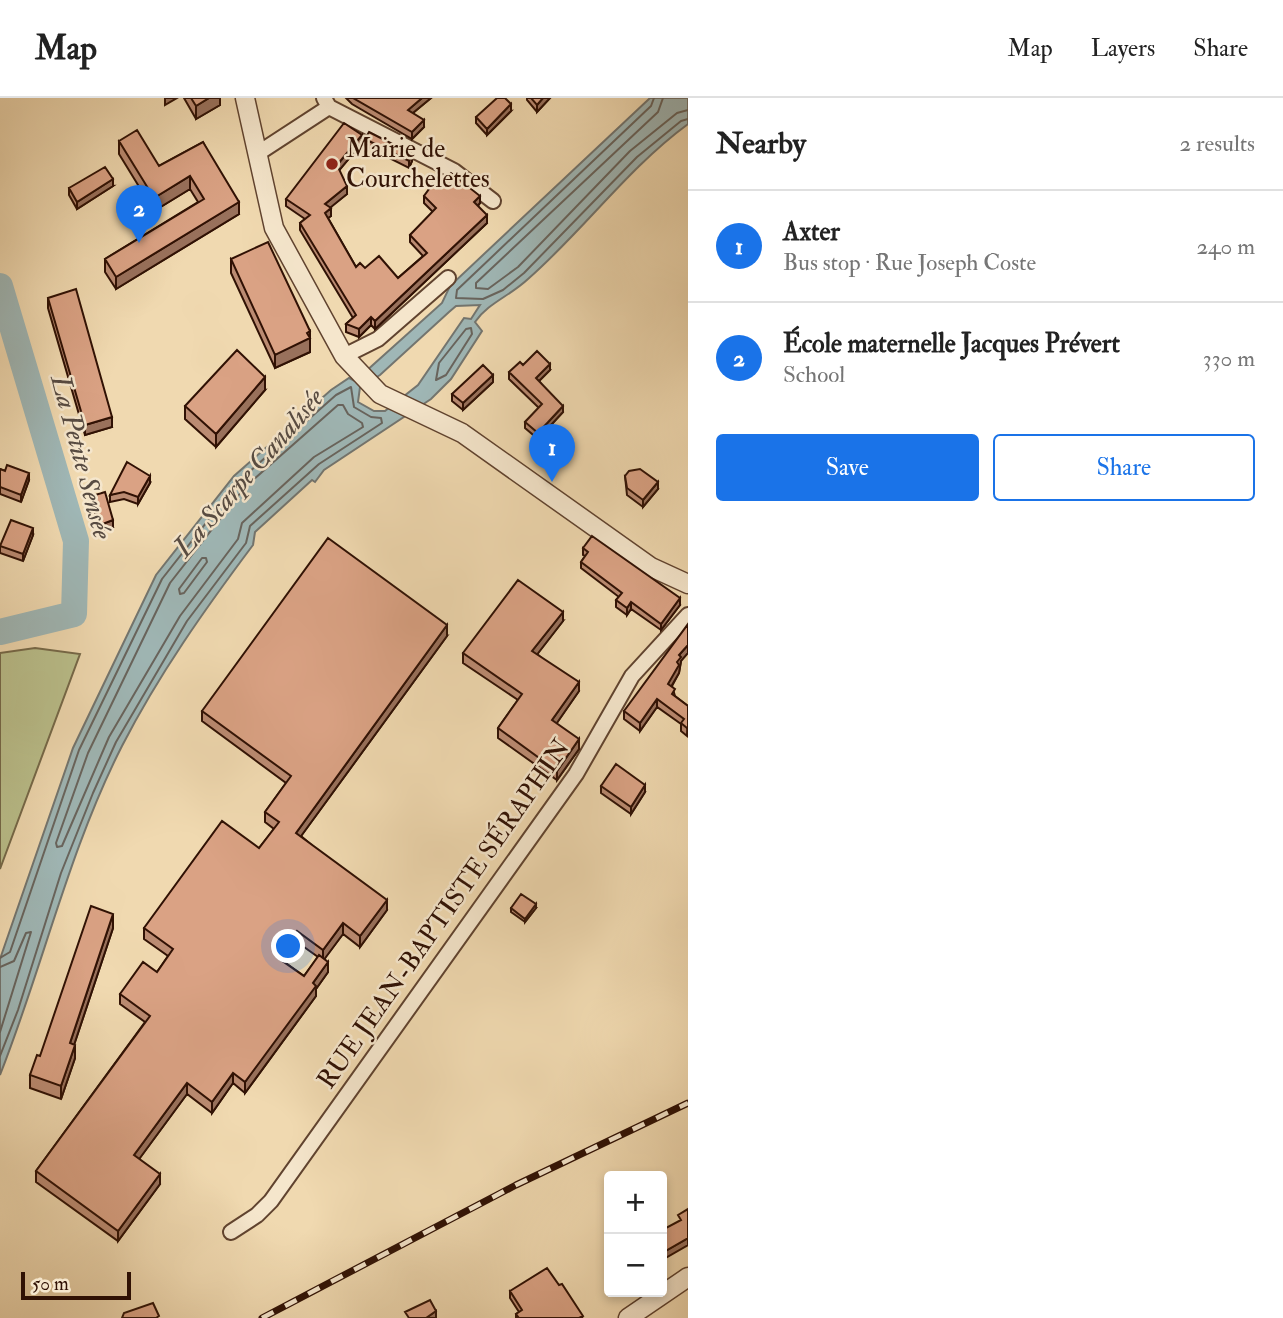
<!DOCTYPE html>
<meta charset="utf-8">
<style>
body{margin:0;font-family:"IM FELL Double Pica",serif;background:#f6f6f6;color:#222}
.controls{position:absolute;right:21px;bottom:21px;display:grid;overflow:hidden;border-radius:7px;box-shadow:0 4px 10px #0003}
.controls button{width:63px;height:63px;display:grid;place-items:center;padding:0;border:0;border-bottom:2px solid #e0e0e0;background:#fff;color:#222;font:35px sans-serif}
.scale{position:absolute;left:21px;bottom:18px;width:110px;box-sizing:border-box;padding-left:7px;border:4px solid #301104;border-top:0;font-size:19px;line-height:24px;white-space:nowrap;color:#301104;-webkit-text-stroke:5px #f5e6cc;paint-order:stroke}
.you{position:absolute;left:289px;top:849px;width:24px;height:24px;margin:-18px;border:5px solid #fff;border-radius:50%;background:#1a73e8;box-shadow:0 0 0 10px #1a73e833}
.badge{display:grid;place-items:center;width:46px;height:46px;border-radius:50%;background:#1a73e8;color:#fff;font-size:23px;font-weight:700}
.pin{position:absolute;translate:-50% -58px;filter:drop-shadow(0 2px 4px #0008)}
.pin::after{content:'';position:absolute;top:37px;width:24px;height:21px;background:inherit;clip-path:polygon(0 0,100% 0,50% 100%)}
.list{margin:0;padding:0;list-style:none}
h2{display:flex;justify-content:space-between;align-items:center;height:91px;margin:0;padding:0 28px;font-size:30px}
h2 small{font-size:23px;font-weight:400;color:#767676}
.list li{display:grid;grid-template-columns:46px 1fr auto;gap:21px;align-items:center;box-sizing:border-box;height:112px;padding:0 28px;border-top:2px solid #e0e0e0}
.list b{display:block;font-size:26px;white-space:nowrap}
.list p{margin:0;font-size:23px;white-space:nowrap;color:#767676}
.list em{font-size:23px;font-style:normal;color:#767676}
.actions{display:flex;gap:14px;padding:21px 28px}
.actions a{flex:1;padding:16px 0;border:2px solid #1a73e8;border-radius:7px;text-align:center;font-size:24px;color:#1a73e8}
.actions .main{background:#1a73e8;color:#fff}
.map{position:relative;flex:none;width:688px;height:1220px;overflow:hidden}
header{display:flex;align-items:center;gap:42px;box-sizing:border-box;height:98px;padding:0 35px;background:#fff;border-bottom:2px solid #e0e0e0}
header strong{font-size:33px}
nav{display:flex;gap:38px;margin-inline-start:auto;font-size:24px}
main{display:flex}
aside{flex:1;background:#fff}
.map>svg:first-child{display:block}
.green{fill:#babf8b;stroke:#756848;stroke-width:2}
.water{fill:#9fb7b6;stroke:#73756f;stroke-width:2;fill-rule:evenodd}
.lines{fill:none;stroke-linecap:round;stroke-linejoin:round}
.shore{stroke:#68645d;stroke-width:2}
.river{stroke:#9fb7b6;stroke-width:26}
.minor-casing{stroke:#60432f;stroke-width:18}
.tertiary-casing{stroke:#60432f;stroke-width:21}
.minor{stroke:#f5e6cc;stroke-width:14}
.tertiary{stroke:#f5e6cc;stroke-width:18}
.rail-casing{stroke:#301104;stroke-width:7}
.rail{stroke:#f5e6cc;stroke-width:4.5;stroke-dasharray:13;stroke-linecap:butt}
.wall{fill:#bb8b72;stroke:#301104;stroke-width:2;fill-rule:evenodd}
.shaded-wall{fill:#99715c;stroke:#301104;stroke-width:2}
.building{fill:#daa284;stroke:#301104;stroke-width:2}
.poi-dot{fill:#8f2418;stroke:#f5e6cc;stroke-width:2.5}
.labels{text-anchor:middle;dominant-baseline:central;stroke-width:5;stroke-linejoin:round;paint-order:stroke}
.poi-label{font-size:26px;fill:#301104;stroke:#f5e6cc;text-anchor:start}
.street-label{font-size:26px;fill:#301104;stroke:#f5e6cc}
.water-label{font-size:28px;font-style:italic;fill:#574b42;stroke:#f5e6cc}
</style>
<header>
<strong>Map</strong>
<nav><a>Map</a><a>Layers</a><a>Share</a></nav>
</header>
<main>
<div class="map">
<svg width="688" height="1220" viewBox="0 0 688 1220">
<rect width="100%" height="100%" fill="#f0d9b0"/>
<filter id="stains"><feTurbulence type="fractalNoise" baseFrequency=".00286" numOctaves="4"/><feColorMatrix values="0 0 0 0 .2 0 0 0 0 .09 0 0 0 0 .02 0 0 0 .5 -.17"/></filter>
<radialGradient id="worn" r=".72"><stop offset=".6" stop-color="#630" stop-opacity="0"/><stop offset="1" stop-color="#630" stop-opacity=".3"/></radialGradient>
<path class="green" d="M35,550L80,556L0,771V555Z"/>
<path class="water" d="M650,0H688V26C628,70 584,132 528,181C510,198 488,205 475,224L482,233L451,281L431,301L324,372L315,384L312,382L255,434L253,447C205,511 159,576 122,648C69,752 43,868 0,977V861L73,650L156,477L234,378L331,292L349,280L355,283L442,205L450,188ZM480,207L471,221L464,220L418,287L385,313H374L358,304L360,289L380,277L449,214L456,208Z"/>
<g class="lines">
<path class="shore" d="M654,0L651,8L457,192L456,200L483,201L503,192L524,175L637,59L681,23L688,21
M663,0L658,14L476,185V190L488,191L518,169L630,53L677,15L688,12
M471,230L472,236L446,277L436,282L439,265L466,231Z
M338,307H343L348,316L362,325L363,329L314,359L242,425L238,441L180,518L109,639L62,748L57,749L56,745L88,655L170,485L245,389Z
M202,460H206L207,464L184,495L180,496L179,491Z
M0,860L10,854L79,652L162,481L239,383L336,297L351,289L354,309L371,319L381,320L382,325L319,366L250,428L246,445L187,523L116,644L93,695L61,775L18,912L0,958
M0,869L14,863L26,835L31,834L0,934"/>
<path class="river" d="M0,188L76,443L74,516L0,534"/>
<defs>
<path id="minor" d="M324,0L329,9L454,73L493,103
M257,56L329,9
M344,258L378,241L448,180
M231,1134L257,1117L271,1103L576,676L632,578L688,517"/>
<path id="tertiary" d="M245,0L274,130L344,258L380,296L462,335L651,469L688,486
M628,1220L688,1179"/>
</defs>
<use href="#minor" class="minor-casing"/>
<use href="#tertiary" class="tertiary-casing"/>
<use href="#minor" class="minor"/>
<use href="#tertiary" class="tertiary"/>
<defs>
<path id="rail" d="M262,1220L516,1087L688,1005"/>
</defs>
<use href="#rail" class="rail-casing"/>
<use href="#rail" class="rail"/>
</g>
<path class="wall" d="M184,0H220V7L196,21Z
M346,0H431L413,15L424,29L412,41L352,6Z
M527,0H550L537,14L527,2Z
M511,13L487,37L476,25V19Z
M365,41L412,63L409,70L365,48Z
M119,43L159,68L203,44L239,116L116,191L105,174V161L198,104L190,91L154,113L119,56Z
M362,45L339,72L347,96L330,109L331,118L328,120L356,169L365,170L398,180L423,158L410,144V137L433,114L424,105V98L442,85L480,105L478,108L487,125L375,231L371,227L359,239L346,234V226L353,220L300,132V125L305,121L286,108V101Z
M113,88L77,111L69,97V90Z
M231,161L310,233V254L275,270L231,175Z
M48,200L112,329L85,337L48,210Z
M523,267L550,272L539,283L563,314L538,341L525,330V324L539,310L509,281V274Z
M493,284L463,312L452,303V296Z
M265,292L216,349L185,321V308Z
M0,371L29,382L21,404L0,396Z
M625,378L658,391L643,409L627,397Z
M150,385L138,406L124,401L110,404V397Z
M92,398L113,429L100,434L92,405Z
M33,437L23,463L0,455V448Z
M583,450L680,507L661,532L631,511L627,517L616,509V502L619,499L581,470V464L585,458L583,457Z
M563,523L537,556L579,593L556,626L579,651L557,682L498,640V630L518,602L463,565V555Z
M447,538L301,738L387,812L360,849L343,836L324,861L328,874L316,891V898L245,995L233,985L212,1015L187,996L139,1061L160,1086L118,1143L36,1084V1073L145,924L120,906V896L157,874L168,858L144,841V830L259,750L274,731L265,724V714L286,685L202,623V613ZM297,844L318,859L304,878L283,863Z
M681,563L679,575L672,588L675,598L688,608L687,638L681,633V626L657,609L640,633L624,621V613Z
M601,688L645,694L631,716L601,695Z
M511,810H536L525,824L511,814Z
M113,830L74,947L75,960L61,1001L30,990V977Z
M510,1193L583,1220H516V1216L519,1214L510,1200Z"/>
<path class="shaded-wall" d="M165,0H177L165,7Z
M209,0H220V7L196,21V8Z
M422,0H431L408,19V12Z
M543,0H550L537,14V7Z
M511,6V13L487,37V31Z
M424,22V29L412,41V34Z
M362,37V45L337,75V67Z
M412,56V63L409,70V63Z
M190,78V91L154,113V100Z
M113,81V88L77,111V104Z
M347,88V96L325,114V106Z
M480,98V105L474,112V104Z
M239,104V116L116,191V179Z
M331,110V118L325,122V115Z
M487,117V125L375,231V223Z
M371,219V227L359,239V231Z
M310,233V254L275,270V257Z
M550,266V272L536,286V280Z
M493,277V284L463,312V305Z
M265,279V292L216,349V336Z
M563,308V314L538,341V335Z
M112,319V329L85,337V327Z
M29,375V382L21,404V397Z
M150,378V385L138,406V399Z
M658,384V391L643,409V402Z
M113,422V429L100,434V427Z
M33,430V437L23,463V456Z
M680,500V507L661,532V526Z
M631,504V511L627,517V510Z
M563,514V523L532,563V553Z
M447,527V538L296,745V735Z
M688,547V555L681,563L679,575L668,594V586L679,557Z
M579,584V593L552,632V622Z
M657,601V609L640,633V625Z
M579,641V651L557,682V673Z
M645,687V694L631,716V709Z
M387,802V812L360,849V838Z
M536,806V810L525,824V821Z
M113,816V830L70,959V945Z
M343,825V836L323,863V852Z
M297,833V844L278,870V860Z
M328,864V874L316,891V898L245,995V984L313,885Z
M75,947V960L61,1001V988Z
M233,975V985L212,1015V1004Z
M187,985V996L134,1068V1057Z
M160,1076V1086L118,1143V1133Z
M688,1140V1147L662,1162V1155Z
M436,1213V1220H426Z"/>
<path class="building" d="M191,0H209L196,8Z
M353,0H422L408,12L424,22L412,34Z
M497,0H505L511,6L487,31L476,19Z
M531,0H543L537,7Z
M344,25L362,37L337,67L347,88L325,106L331,110L325,115L356,169L360,165L365,170L379,158L398,180L427,155L410,137L436,110L424,98L437,80L442,85L451,75L480,98L474,104L487,117L375,223L371,219L359,231L346,226L356,217L300,125L310,117L286,101Z
M137,32L159,68L203,44L239,104L116,179L105,161L204,101L190,78L154,100L119,43Z
M369,34L412,56L409,63L365,41Z
M105,69L113,81L77,104L69,90Z
M268,144L310,233L307,235L310,240L275,257L231,161Z
M76,191L112,319L85,327L48,200Z
M237,252L265,279L216,336L185,308Z
M537,253L550,266L536,280L563,308L538,335L525,324L542,306L509,274L520,264L523,267Z
M483,267L493,277L463,305L452,296Z
M127,364L150,378L138,399L124,394L110,397Z
M7,367L29,375L21,397L0,389V371L5,373Z
M640,371L658,384L643,402L627,390L625,378L629,373Z
M105,394L113,422L100,427L92,398Z
M11,422L33,430L23,456L0,448Z
M592,438L680,500L661,526L631,504L627,510L616,502L622,495L581,464L588,454L583,450Z
M328,440L447,527L296,735L387,802L360,838L343,825L323,852L297,833L278,860L304,878L319,857L328,864L313,885L316,888L245,984L233,975L212,1004L187,985L134,1057L160,1076L118,1133L36,1073L150,918L120,896L143,864L157,874L173,851L144,830L222,723L259,750L279,724L265,714L291,678L202,613Z
M518,482L563,514L532,553L579,584L552,622L579,641L557,673L498,630L522,596L463,555Z
M688,526V547L679,557L681,559L677,564L679,567L668,586L675,591L672,596L688,608V630H687L681,625L684,621L657,601L640,625L624,613Z
M616,666L645,687L631,709L601,688Z
M521,796L536,806L525,821L511,810Z
M91,808L113,816L70,945L75,947L61,988L30,977L37,957L40,958Z
M688,1111V1140L662,1155V1132L681,1122L678,1117Z
M547,1170L559,1187L562,1186L583,1218L579,1220H519L516,1216L522,1212L510,1193Z
M430,1202L436,1213L426,1220H409L405,1214Z
M153,1205L159,1218L156,1220H122L124,1215Z"/>
<circle class="poi-dot" cx="332" cy="66" r="7"/>
<g class="labels">
<g class="poi-label">
<text x="346" y="51">Mairie de<tspan x="346" dy="30">Courchelettes</tspan></text>
</g>
<g class="street-label">
<text transform="translate(444 816) rotate(-55)">RUE JEAN-BAPTISTE SÉRAPHIN</text>
</g>
<g class="water-label">
<text transform="translate(81 359) rotate(75)">La Petite Sensée</text>
<text transform="translate(249 375) rotate(-49)">La Scarpe Canalisée</text>
</g>
</g>
<rect width="100%" height="100%" filter="url(#stains)"/>
<rect width="100%" height="100%" fill="url(#worn)"/>
</svg>
<div class="controls">
<button>+</button>
<button>−</button>
</div>
<div class="scale">50 m</div>
<div class="you"></div>
<div class="pin badge" style="left:552px;top:384px">1</div>
<div class="pin badge" style="left:139px;top:145px">2</div>
</div>
<aside>
<h2>Nearby<small>2 results</small></h2>
<ul class="list">
<li><span class="badge">1</span><div><b>Axter</b><p>Bus stop · Rue Joseph Coste</p></div><em>240 m</em></li>
<li><span class="badge">2</span><div><b>École maternelle Jacques Prévert</b><p>School</p></div><em>330 m</em></li>
</ul>
<div class="actions"><a class="main">Save</a><a>Share</a></div>
</aside>
</main>
